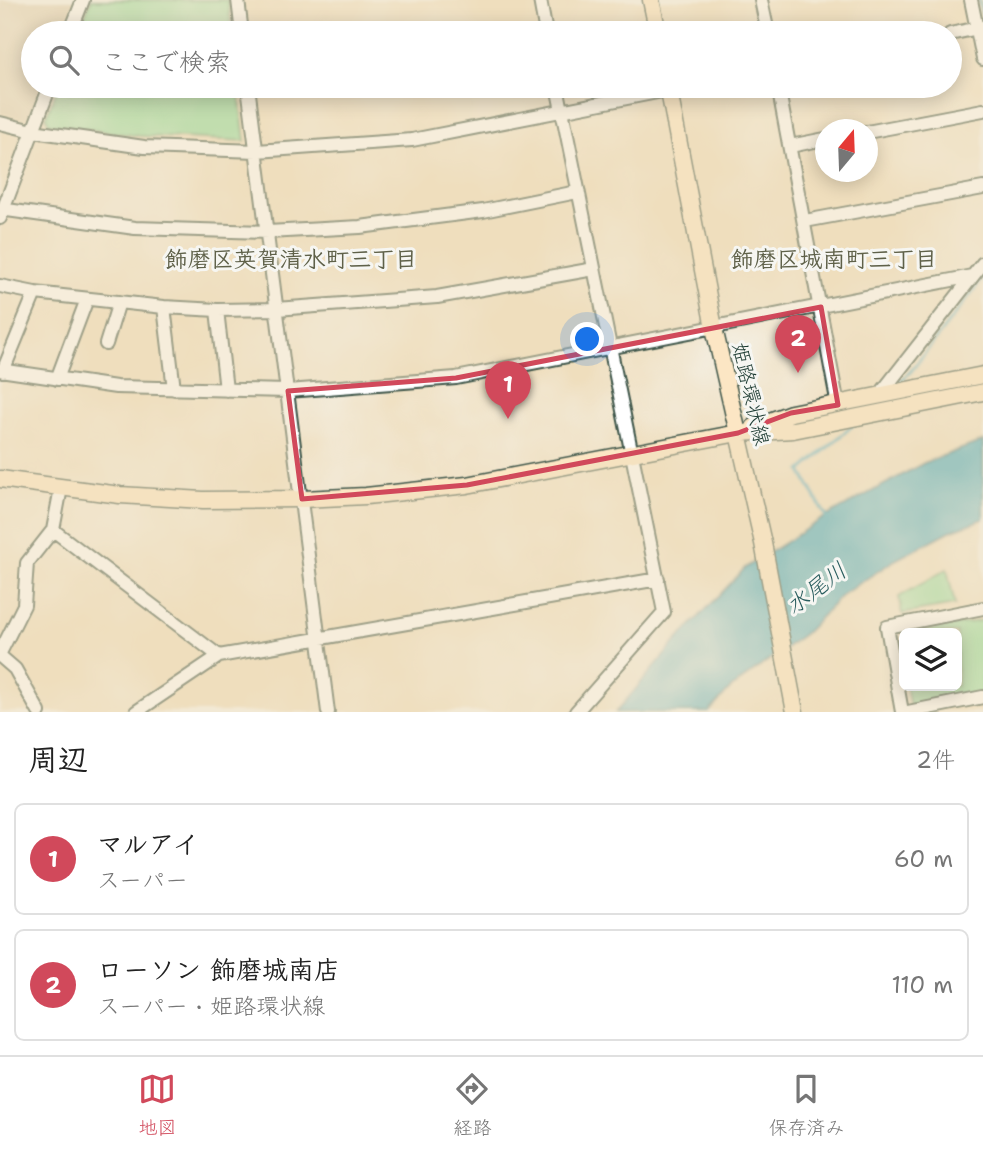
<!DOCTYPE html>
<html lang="ja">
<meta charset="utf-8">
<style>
body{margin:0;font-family:"Shantell Sans","Klee One",sans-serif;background:#f2f2f2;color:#222}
.controls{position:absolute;right:21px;bottom:21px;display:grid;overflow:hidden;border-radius:10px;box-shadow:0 4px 18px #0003}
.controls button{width:63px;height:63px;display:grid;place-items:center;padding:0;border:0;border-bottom:2px solid #e0e0e0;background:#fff;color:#222;font:35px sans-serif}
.compass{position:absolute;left:815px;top:119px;width:63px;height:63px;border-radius:50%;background:#fff;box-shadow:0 4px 18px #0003;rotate:19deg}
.you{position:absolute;left:588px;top:340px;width:24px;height:24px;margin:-18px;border:5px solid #fff;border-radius:50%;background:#1a73e8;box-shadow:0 0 0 10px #1a73e833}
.badge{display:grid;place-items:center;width:46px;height:46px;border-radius:50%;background:#d1495b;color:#fff;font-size:23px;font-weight:700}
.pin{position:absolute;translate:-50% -58px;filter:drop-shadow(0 2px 4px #0008)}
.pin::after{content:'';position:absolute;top:37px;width:24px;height:21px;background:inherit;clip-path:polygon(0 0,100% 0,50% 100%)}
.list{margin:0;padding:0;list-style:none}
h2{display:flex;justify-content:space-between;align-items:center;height:91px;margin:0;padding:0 28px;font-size:30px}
h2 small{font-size:23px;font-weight:400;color:#767676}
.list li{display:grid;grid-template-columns:46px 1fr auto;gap:21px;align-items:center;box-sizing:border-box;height:112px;margin:0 14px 14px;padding:0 14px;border:2px solid #e0e0e0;border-radius:10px}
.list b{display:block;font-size:26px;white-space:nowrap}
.list p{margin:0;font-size:23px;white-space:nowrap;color:#767676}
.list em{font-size:23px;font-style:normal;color:#767676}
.icon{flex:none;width:38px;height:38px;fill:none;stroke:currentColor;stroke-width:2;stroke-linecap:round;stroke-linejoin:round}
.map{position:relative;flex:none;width:983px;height:712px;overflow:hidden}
.search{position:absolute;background:#fff;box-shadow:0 4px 18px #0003;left:21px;right:21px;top:21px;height:77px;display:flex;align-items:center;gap:18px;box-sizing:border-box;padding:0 24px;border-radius:38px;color:#767676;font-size:26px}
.sheet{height:343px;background:#fff}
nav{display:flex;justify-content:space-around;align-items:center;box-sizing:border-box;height:98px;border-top:2px solid #e0e0e0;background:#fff;font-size:19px;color:#767676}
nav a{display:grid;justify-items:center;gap:4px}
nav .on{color:#d1495b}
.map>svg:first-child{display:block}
.built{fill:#decfb2}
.green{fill:#8adb9b;stroke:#548c68;stroke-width:2}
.water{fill:#3fa8c0;stroke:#2f727a;stroke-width:2}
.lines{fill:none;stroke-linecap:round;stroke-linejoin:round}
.stream{stroke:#3fa8c0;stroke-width:3.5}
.street-casing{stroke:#3e5549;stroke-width:16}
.secondary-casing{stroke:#3e5549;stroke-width:19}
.street{stroke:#fff;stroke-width:12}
.secondary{stroke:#fce6c4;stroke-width:16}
.marked{fill:none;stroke:#d1495b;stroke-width:5;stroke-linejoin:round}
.labels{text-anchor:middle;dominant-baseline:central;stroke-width:6;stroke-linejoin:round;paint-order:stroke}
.street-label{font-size:21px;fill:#1f3d34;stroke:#f6f6f2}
.neighbourhood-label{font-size:23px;font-weight:bold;fill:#5f6149;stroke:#f6f6f2}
.water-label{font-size:23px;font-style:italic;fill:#295d5e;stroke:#f6f6f2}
</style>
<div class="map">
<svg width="983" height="712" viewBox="0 0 983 712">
<rect width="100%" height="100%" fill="#f6f6f2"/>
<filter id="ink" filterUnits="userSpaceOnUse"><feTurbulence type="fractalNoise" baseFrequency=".0143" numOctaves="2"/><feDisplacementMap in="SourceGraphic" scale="14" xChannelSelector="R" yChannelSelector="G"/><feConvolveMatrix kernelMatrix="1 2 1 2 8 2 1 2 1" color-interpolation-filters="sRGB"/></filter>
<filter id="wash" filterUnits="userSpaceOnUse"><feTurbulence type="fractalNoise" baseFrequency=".00686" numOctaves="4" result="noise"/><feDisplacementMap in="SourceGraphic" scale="28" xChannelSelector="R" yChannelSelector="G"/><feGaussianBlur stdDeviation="1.57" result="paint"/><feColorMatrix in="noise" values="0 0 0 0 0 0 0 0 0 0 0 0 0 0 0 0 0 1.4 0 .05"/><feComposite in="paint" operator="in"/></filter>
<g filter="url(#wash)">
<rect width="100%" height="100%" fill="#efdebd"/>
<path class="built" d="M0,0H74L61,33H33V86H41L31,112L26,119L0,113Z"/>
<path class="green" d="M91,0H228L232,33H78Z
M58,86H238L245,141L138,136L49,124L46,117Z
M947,569L955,605L902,614L899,597Z
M983,620V696L910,706L906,686H957V633H912Z"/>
<path class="water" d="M983,441V519L950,531L895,560L842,595L805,633L730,689L709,712H616L679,638L745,568L825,517L924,463Z"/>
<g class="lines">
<path class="stream" d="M979,0L983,21
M895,386L911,371L983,278
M828,520L801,471L853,425"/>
</g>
</g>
<g filter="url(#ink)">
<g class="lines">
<defs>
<path id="street" d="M238,0L242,33
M540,0L546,33
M761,0L768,33
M971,0L983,59
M70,33L83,0
M950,34L983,27
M248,86L328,712
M557,86L664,612L576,712
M778,86L838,405
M0,123L33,131L144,147L257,151L412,140L688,86
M867,132L983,110
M790,146L825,139
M0,209L135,228L268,232L360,227L483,211L577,192
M0,218L50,86
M805,221L983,188
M0,286L35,293L164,307L217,310L276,309L437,297L594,269
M164,307L174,389
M217,310L226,390
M106,344L119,302
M0,370L116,387L288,391L456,378L972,276
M3,371L35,293
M57,379L87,299
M878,397L983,263
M53,530L219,656L658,579
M0,653L24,605L27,563L53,530L61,488
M0,656L15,669L39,712
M136,712L219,656
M902,712L887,627L983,608
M908,712L983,697"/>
<path id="secondary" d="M651,0L658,33
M668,86L714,328L763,543L795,712
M754,427L791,413L983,375
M0,479L120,495L203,500L302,499L366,496L467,485L738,433L793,430L983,392"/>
</defs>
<use href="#street" class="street-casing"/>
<use href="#secondary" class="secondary-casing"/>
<use href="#street" class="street"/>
<use href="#secondary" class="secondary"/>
</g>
</g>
<path d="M0 0H983V712H0ZM821,307L838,405L791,413L738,433L467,485L302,499L288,391L456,378Z" fill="#efdebd" fill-opacity=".55" fill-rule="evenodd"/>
<path class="marked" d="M821,307L838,405L791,413L738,433L467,485L302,499L288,391L456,378Z"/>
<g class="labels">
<g class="street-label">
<text transform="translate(751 394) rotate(77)">姫路環状線</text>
</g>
<g class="neighbourhood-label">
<text x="291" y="259">飾磨区英賀清水町三丁目</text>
<text x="834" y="259">飾磨区城南町三丁目</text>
</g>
<g class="water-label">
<text transform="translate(816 588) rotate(-37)">水尾川</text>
</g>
</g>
</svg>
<div class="controls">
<button><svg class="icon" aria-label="layers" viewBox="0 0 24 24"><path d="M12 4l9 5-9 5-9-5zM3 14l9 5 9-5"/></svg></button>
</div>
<svg class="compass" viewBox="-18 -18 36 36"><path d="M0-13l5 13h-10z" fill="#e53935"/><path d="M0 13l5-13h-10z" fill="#767676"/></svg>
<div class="you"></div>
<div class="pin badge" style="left:508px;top:419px">1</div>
<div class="pin badge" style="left:798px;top:373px">2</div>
<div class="search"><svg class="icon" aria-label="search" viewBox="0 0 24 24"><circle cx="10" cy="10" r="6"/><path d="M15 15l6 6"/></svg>ここで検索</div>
</div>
<section class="sheet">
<h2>周辺<small>2件</small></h2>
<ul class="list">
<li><span class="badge">1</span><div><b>マルアイ</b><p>スーパー</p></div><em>60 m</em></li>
<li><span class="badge">2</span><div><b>ローソン 飾磨城南店</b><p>スーパー · 姫路環状線</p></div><em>110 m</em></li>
</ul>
</section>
<nav>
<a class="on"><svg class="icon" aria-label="map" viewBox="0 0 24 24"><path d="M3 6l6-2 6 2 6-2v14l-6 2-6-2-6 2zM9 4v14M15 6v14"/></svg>地図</a>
<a><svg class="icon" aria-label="directions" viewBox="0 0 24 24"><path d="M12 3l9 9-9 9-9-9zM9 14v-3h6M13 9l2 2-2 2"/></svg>経路</a>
<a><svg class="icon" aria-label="saved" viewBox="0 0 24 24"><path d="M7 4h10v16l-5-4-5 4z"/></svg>保存済み</a>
</nav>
